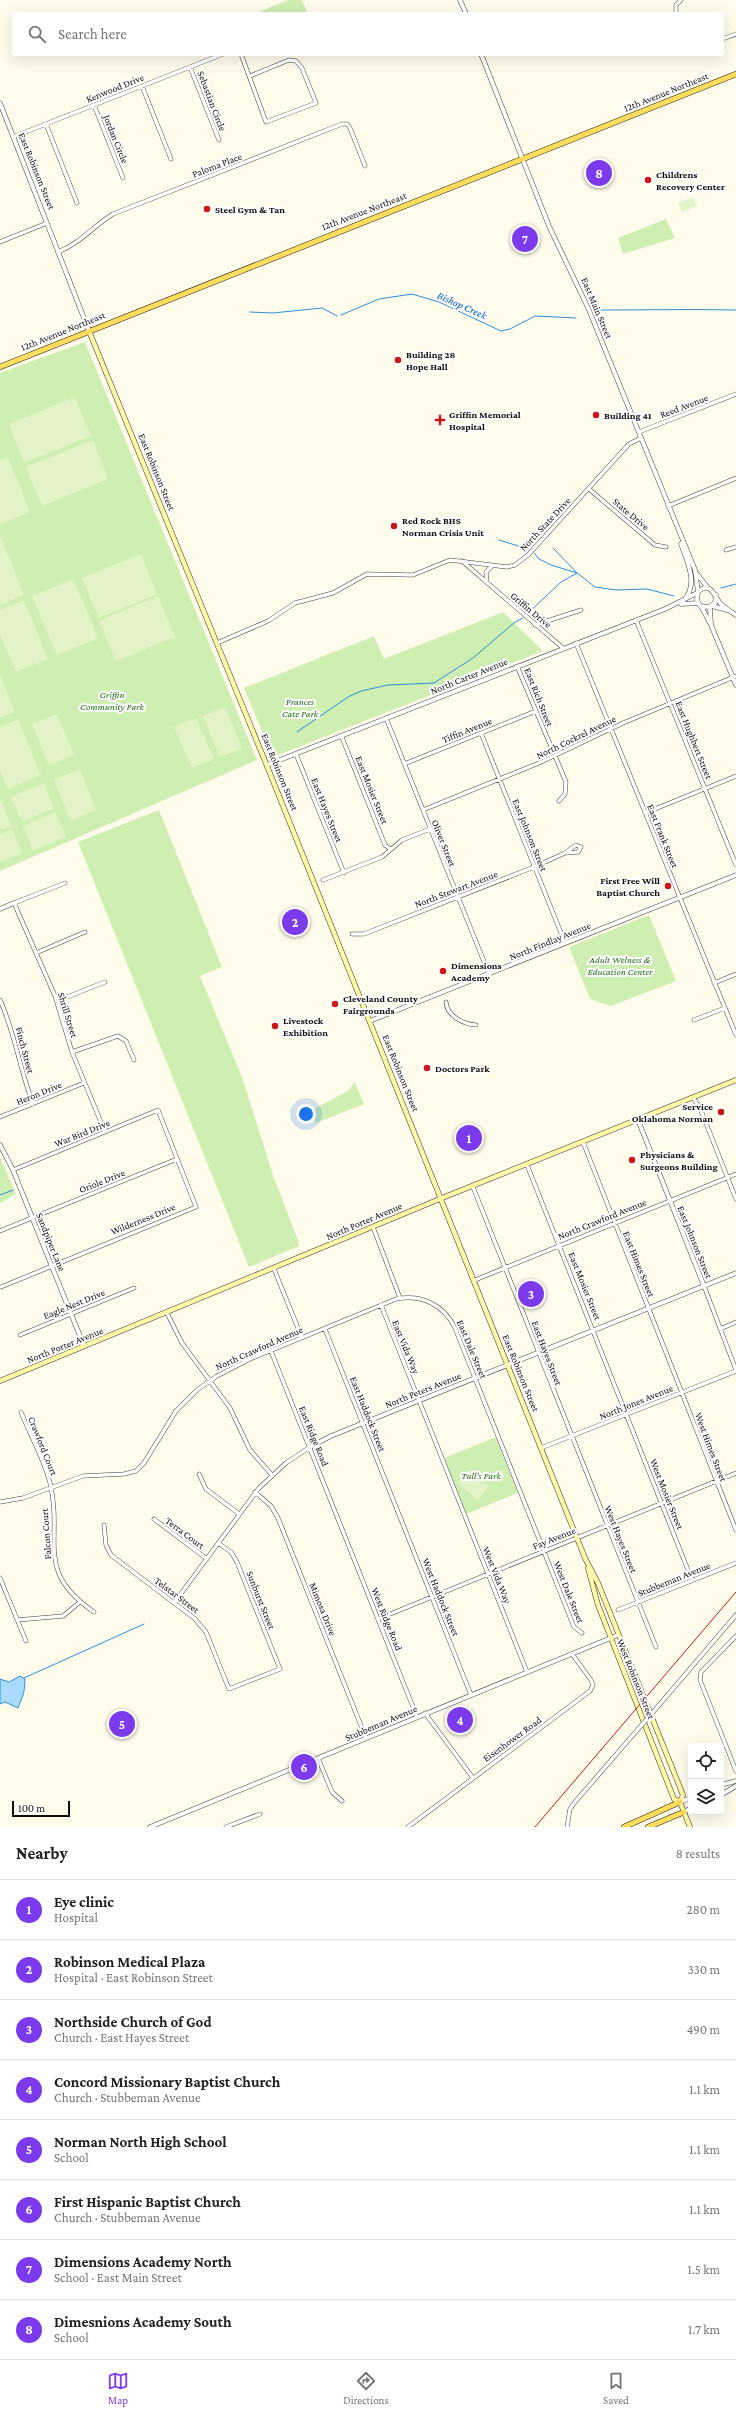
<!DOCTYPE html>
<meta charset="utf-8">
<style>
body{margin:0;font-family:"Crimson Pro",serif;background:#f6f6f6;color:#202124}
.controls{position:absolute;right:12px;bottom:12px;display:grid;overflow:hidden;border-radius:4px;box-shadow:0 4px 16px #0002}
.controls button{width:36px;height:36px;display:grid;place-items:center;padding:0;border:0;border-bottom:1px solid #e0e0e0;background:#fff;color:#202124;font:20px sans-serif}
.scale{position:absolute;left:12px;bottom:10px;width:58px;box-sizing:border-box;padding-left:4px;border:2px solid #0d0d0d;border-top:0;font-size:11px;line-height:14px;white-space:nowrap;color:#0d0d0d;-webkit-text-stroke:3px #fff;paint-order:stroke}
.you{position:absolute;left:306px;top:1114px;width:14px;height:14px;margin:-10px;border:3px solid #fff;border-radius:50%;background:#1a73e8;box-shadow:0 0 0 6px #1a73e833}
.badge{display:grid;place-items:center;width:26px;height:26px;border-radius:50%;background:#7c3aed;color:#fff;font-size:13px;font-weight:700}
.pin{position:absolute;translate:-50% -50%;border:2px solid #fff;box-shadow:0 1px 4px #0006}
.list{margin:0;padding:0;list-style:none}
h2{display:flex;justify-content:space-between;align-items:center;height:52px;margin:0;padding:0 16px;font-size:17px}
h2 small{font-size:13px;font-weight:400;color:#757577}
.list li{display:grid;grid-template-columns:26px 1fr auto;gap:12px;align-items:center;box-sizing:border-box;height:60px;padding:0 16px;border-top:1px solid #e0e0e0}
.list b{display:block;font-size:15px;white-space:nowrap}
.list p{margin:0;font-size:13px;white-space:nowrap;color:#757577}
.list em{font-size:13px;font-style:normal;color:#757577}
.icon{flex:none;width:22px;height:22px;fill:none;stroke:currentColor;stroke-width:2;stroke-linecap:round;stroke-linejoin:round}
.map{position:relative;flex:none;width:736px;height:1827px;overflow:hidden}
.search{position:absolute;background:#fff;box-shadow:0 4px 16px #0002;left:12px;right:12px;top:12px;height:44px;display:flex;align-items:center;gap:10px;box-sizing:border-box;padding:0 14px;border-radius:4px;color:#757577;font-size:15px}
.sheet{height:532px;background:#fff}
nav{display:flex;justify-content:space-around;align-items:center;box-sizing:border-box;height:56px;border-top:1px solid #e0e0e0;background:#fff;font-size:11px;color:#757577}
nav a{display:grid;justify-items:center;gap:2px}
nav .on{color:#7c3aed}
.map>svg:first-child{display:block}
.green{fill:#cfeeb2}
.pitch{fill:#e2f4c5}
.water{fill:#abdbfc;stroke:#2a8fdb}
.lines{fill:none;stroke-linecap:round;stroke-linejoin:round}
.stream{stroke:#2a8fdb;stroke-width:1}
.minor-casing{stroke:#404040;stroke-width:4.5}
.tertiary-casing{stroke:#404040;stroke-width:5}
.secondary-casing{stroke:#2f2f2f;stroke-width:5.5}
.primary-casing{stroke:#1e1e1e;stroke-width:6}
.minor{stroke:#fff;stroke-width:3.5}
.tertiary{stroke:#fff;stroke-width:4}
.secondary{stroke:#fff8a7;stroke-width:4.5}
.primary{stroke:#ffdd5c;stroke-width:5}
.rail{stroke:#cb1719;stroke-width:1}
.minor-bridge-casing{stroke:#404040;stroke-width:4.5;stroke-linecap:butt}
.minor-bridge{stroke:#fff;stroke-width:3.5}
.poi-dot{fill:#cb1719;stroke:#fff;stroke-width:1.5}
.labels{text-anchor:middle;dominant-baseline:central;stroke-width:4;stroke-linejoin:round;paint-order:stroke}
.street-label{font-size:10px;fill:#0d0d0d;stroke:#fff}
.poi-label{font-size:10px;font-weight:bold;fill:#0d0d0d;stroke:#fff;text-anchor:start}
.park-label{font-size:10px;font-style:italic;fill:#256b16;stroke:#fff}
.water-label{font-size:11px;font-style:italic;fill:#095fab;stroke:#fff}
</style>
<div class="map">
<svg width="736" height="1827" viewBox="0 0 736 1827">
<rect width="100%" height="100%" fill="#fffcec"/>
<path class="green" d="M288,0H302L308,14H254Z
M666,219L675,238L623,254L618,238Z
M85,342L257,760L0,871V373Z
M503,612L543,651L273,757L244,688L374,636L384,659Z
M159,810L222,967L200,976L242,1077L274,1178L298,1240L299,1246L249,1267L78,842Z
M649,915L676,981L611,1006L590,999L569,947Z
M355,1082L364,1104L316,1123L310,1111L348,1091Z
M0,1157L16,1194L0,1203Z
M496,1437L518,1493L466,1514L444,1458Z"/>
<path class="pitch" d="M693,197L697,206L682,212L678,203Z
M75,397L91,436L24,463L9,424Z
M93,440L108,479L42,506L26,467Z
M8,457L30,512L0,524V460Z
M0,535L24,595L0,605Z
M141,554L157,594L99,618L82,578Z
M73,579L98,638L57,655L32,596Z
M158,596L175,637L116,661L99,621Z
M24,600L48,659L16,672L0,634V610Z
M0,675L15,712L0,718Z
M225,707L242,748L220,757L203,716Z
M57,714L74,755L49,765L32,724Z
M196,718L214,759L192,768L174,727Z
M18,719L41,775L8,789L0,770V727Z
M80,769L96,810L71,821L54,780Z
M44,783L54,808L22,822L11,797Z
M1,800L11,826L0,830V801Z
M55,812L66,837L33,851L23,826Z
M12,829L22,853L0,862V834Z
M469,1470L489,1486L478,1500L458,1483Z"/>
<path class="water" d="M20,1676L25,1679C25,1694 22,1697 18,1708L5,1702L0,1704V1679L9,1682Z"/>
<g class="lines">
<path class="stream" d="M250,312L273,313L322,308L337,316
M598,312L602,310C648,310 691,309 736,310
M341,315L379,299L412,294L439,302L501,331L510,329L535,316L576,318
M499,540L528,549
M534,553L539,559L551,565L577,573L595,587L616,590L647,589L674,596
M721,588L736,584
M527,614L561,582L577,573L553,548
M297,732L348,697L361,691L388,685L434,683L473,658L515,622L523,618
M0,1195L13,1190
M24,1678L144,1624"/>
<defs>
<path id="minor" d="M676,14V5L681,0
M722,39L736,34
M241,54L266,122L316,103L302,68L296,61L289,60L250,76
M190,67L219,140
M142,86L171,159
M94,105L123,178
M46,124L77,203
M13,137L223,54
M0,242L47,223
M58,252C81,243 93,226 113,214L342,124H347L350,128L365,166
M639,432L736,394
M589,489L655,545L666,547
M668,506L736,478
M726,550L736,547
M462,561L563,648
M487,583L486,572L492,566
M636,620L736,865
M535,625L581,610
M217,643L268,621L295,603L333,593L367,574L413,575L450,560L507,567L515,565L528,555L629,444L641,438
M576,643L736,1035
M517,666L566,782L565,794L559,801
M386,718L489,974
M481,733L565,943
M341,735L385,845L390,849
M296,754L344,873
M404,764L536,711
M423,810L539,763L623,723L736,676
M645,813L736,776
M323,880L382,857L402,840L430,829
M65,883L14,903L55,996L72,1052L105,1132
M352,934H364L534,867L565,853L576,845L581,847L578,852L565,853
M36,953L85,932
M714,983L736,974
M0,1000C15,1033 20,1070 33,1104
M57,1001L105,982
M446,1002C447,1016 463,1024 476,1025
M694,1020L725,1008
M72,1052L118,1036L126,1041L134,1060
M693,1098L700,1108L736,1199
M0,1117L84,1083
M583,1142L736,1530
M527,1165L692,1580
M473,1187L656,1647
M373,1227L400,1298
M0,1231L177,1159
M274,1269L302,1338
M475,1280L736,1174
M704,1286L736,1370
M1,1287L196,1207L158,1110L13,1170
M381,1305L527,1672
M167,1313L182,1343L230,1408L250,1450L272,1475
M325,1329L471,1695
M720,1329L736,1322
M20,1335L134,1288
M271,1351L417,1717
M21,1412C30,1435 44,1459 50,1483C64,1541 33,1570 94,1612
M541,1448L736,1371
M199,1474L206,1489L239,1514
M255,1492L271,1506L278,1518L366,1738
M0,1502L23,1498L83,1476L124,1474L136,1471L144,1463L176,1411L197,1390L217,1376L250,1359L396,1299C422,1294 444,1305 455,1328L574,1627L582,1633
M154,1519L207,1559
M104,1525L106,1545L111,1555L194,1618L206,1632L229,1689L280,1669L237,1562L231,1552L218,1543
M0,1578L26,1641
M174,1603L259,1488L286,1463L310,1447
M618,1610L736,1563
M378,1619L736,1473
M17,1620L63,1616L80,1602
M736,1636L701,1672L700,1680L736,1771
M660,1704L736,1615
M425,1713L473,1778
M318,1758L332,1792L342,1801
M226,1827L260,1814
M408,1827L590,1691L593,1685L591,1680L572,1654
M567,1827L570,1809L575,1802L633,1735"/>
<path id="tertiary" d="M460,0L466,14
M481,54L549,226L589,310L695,570L698,592
M0,103L89,331
M681,544C687,561 699,584 684,600
M697,574L708,588
M716,595L715,603L709,607L700,606L697,600L698,592C711,580 714,597 721,604C725,608 731,612 736,615
M681,604L698,603
M701,606L710,623
M712,606L727,610
M710,607L711,625L736,685
M267,765L665,609L697,593
M0,909L14,903
M370,1021L736,875
M638,1120L704,1286
M0,1145L13,1170L84,1346
M310,1447L331,1436L736,1273
M721,1785L736,1781
M721,1795L736,1786
M680,1802L691,1798
M684,1812L691,1808
M150,1827L618,1635"/>
<path id="secondary" d="M89,331L265,761L585,1558L598,1583L683,1795L680,1802
M0,1381L442,1198L736,1080
M588,1568L598,1605L674,1799L680,1802L690,1827"/>
<path id="primary" d="M0,367L736,74
M624,1827L680,1802
M648,1827L684,1812"/>
</defs>
<use href="#minor" class="minor-casing"/>
<use href="#tertiary" class="tertiary-casing"/>
<use href="#secondary" class="secondary-casing"/>
<use href="#primary" class="primary-casing"/>
<use href="#minor" class="minor"/>
<use href="#tertiary" class="tertiary"/>
<use href="#secondary" class="secondary"/>
<use href="#primary" class="primary"/>
<path class="rail" d="M535,1827L736,1592"/>
<defs>
<path id="minor-bridge" d="M633,1735L660,1704"/>
</defs>
<use href="#minor-bridge" class="minor-bridge-casing"/>
<use href="#minor-bridge" class="minor-bridge"/>
</g>
<g class="poi-dot">
<circle cx="648" cy="180" r="4"/>
<circle cx="207" cy="209" r="4"/>
<circle cx="398" cy="360" r="4"/>
<circle cx="596" cy="415" r="4"/>
<path d="M438 414h4v4h4v4h-4v4h-4v-4h-4v-4h4z"/>
<circle cx="394" cy="526" r="4"/>
<circle cx="668" cy="886" r="4"/>
<circle cx="443" cy="971" r="4"/>
<circle cx="335" cy="1004" r="4"/>
<circle cx="275" cy="1026" r="4"/>
<circle cx="427" cy="1068" r="4"/>
<circle cx="721" cy="1112" r="4"/>
<circle cx="632" cy="1160" r="4"/>
</g>
<g class="labels">
<g class="street-label">
<text transform="translate(115 88) rotate(-22)">Kenwood Drive</text>
<text transform="translate(666 92) rotate(-22)">12th Avenue Northeast</text>
<text transform="translate(212 101) rotate(69)">Sebastian Circle</text>
<text transform="translate(116 139) rotate(68)">Jordan Circle</text>
<text transform="translate(217 165) rotate(-21)">Paloma Place</text>
<text transform="translate(37 171) rotate(68)">East Robinson Street</text>
<text transform="translate(364 211) rotate(-21)">12th Avenue Northeast</text>
<text transform="translate(597 308) rotate(67)">East Main Street</text>
<text transform="translate(63 331) rotate(-22)">12th Avenue Northeast</text>
<text transform="translate(684 406) rotate(-21)">Reed Avenue</text>
<text transform="translate(157 472) rotate(68)">East Robinson Street</text>
<text transform="translate(631 514) rotate(40)">State Drive</text>
<text transform="translate(545 524) rotate(-47)">North State Drive</text>
<text transform="translate(531 610) rotate(40)">Griffin Drive</text>
<text transform="translate(469 676) rotate(-22)">North Carter Avenue</text>
<text transform="translate(539 697) rotate(68)">East Rich Street</text>
<text transform="translate(467 730) rotate(-22)">Tiffin Avenue</text>
<text transform="translate(576 737) rotate(-26)">North Cockrel Avenue</text>
<text transform="translate(694 740) rotate(68)">East Hughbert Street</text>
<text transform="translate(280 772) rotate(68)">East Robinson Street</text>
<text transform="translate(372 790) rotate(68)">East Mosier Street</text>
<text transform="translate(327 810) rotate(68)">East Hayes Street</text>
<text transform="translate(530 835) rotate(68)">East Johnson Street</text>
<text transform="translate(663 836) rotate(68)">East Frank Street</text>
<text transform="translate(444 843) rotate(68)">Oliver Street</text>
<text transform="translate(456 889) rotate(-21)">North Stewart Avenue</text>
<text transform="translate(550 941) rotate(-22)">North Findlay Avenue</text>
<text transform="translate(68 1015) rotate(73)">Shrill Street</text>
<text transform="translate(25 1050) rotate(75)">Finch Street</text>
<text transform="translate(401 1073) rotate(68)">East Robinson Street</text>
<text transform="translate(39 1093) rotate(-22)">Heron Drive</text>
<text transform="translate(82 1133) rotate(-22)">War Bird Drive</text>
<text transform="translate(102 1181) rotate(-22)">Oriole Drive</text>
<text transform="translate(143 1219) rotate(-22)">Wilderness Drive</text>
<text transform="translate(602 1219) rotate(-22)">North Crawford Avenue</text>
<text transform="translate(364 1221) rotate(-23)">North Porter Avenue</text>
<text transform="translate(51 1242) rotate(68)">Sandpiper Lane</text>
<text transform="translate(695 1242) rotate(68)">East Johnson Street</text>
<text transform="translate(639 1264) rotate(68)">East Himes Street</text>
<text transform="translate(585 1286) rotate(68)">East Mosier Street</text>
<text transform="translate(74 1304) rotate(-22)">Eagle Nest Drive</text>
<text transform="translate(65 1345) rotate(-22)">North Porter Avenue</text>
<text transform="translate(406 1347) rotate(68)">East Vida Way</text>
<text transform="translate(259 1348) rotate(-24)">North Crawford Avenue</text>
<text transform="translate(472 1349) rotate(67)">East Dale Street</text>
<text transform="translate(547 1353) rotate(69)">East Hayes Street</text>
<text transform="translate(521 1373) rotate(68)">East Robinson Street</text>
<text transform="translate(423 1390) rotate(-22)">North Peters Avenue</text>
<text transform="translate(636 1402) rotate(-22)">North Jones Avenue</text>
<text transform="translate(368 1414) rotate(68)">East Haddock Street</text>
<text transform="translate(314 1436) rotate(68)">East Ridge Road</text>
<text transform="translate(43 1446) rotate(68)">Crawford Court</text>
<text transform="translate(711 1447) rotate(69)">West Himes Street</text>
<text transform="translate(667 1494) rotate(68)">West Mosier Street</text>
<text transform="translate(185 1533) rotate(37)">Terra Court</text>
<text transform="translate(46 1534) rotate(-94)">Falcon Court</text>
<text transform="translate(554 1538) rotate(-22)">Fay Avenue</text>
<text transform="translate(621 1539) rotate(68)">West Hayes Street</text>
<text transform="translate(497 1575) rotate(68)">West Vida Way</text>
<text transform="translate(674 1579) rotate(-22)">Stubbeman Avenue</text>
<text transform="translate(569 1592) rotate(68)">West Dale Street</text>
<text transform="translate(177 1595) rotate(37)">Telstar Street</text>
<text transform="translate(441 1597) rotate(68)">West Haddock Street</text>
<text transform="translate(261 1600) rotate(68)">Sunburst Street</text>
<text transform="translate(323 1609) rotate(68)">Mimosa Drive</text>
<text transform="translate(387 1619) rotate(68)">West Ridge Road</text>
<text transform="translate(636 1679) rotate(68)">West Robinson Street</text>
<text transform="translate(381 1723) rotate(-23)">Stubbeman Avenue</text>
<text transform="translate(512 1739) rotate(-36)">Eisenhower Road</text>
</g>
<g class="poi-label">
<text x="656" y="174">Childrens<tspan x="656" dy="12">Recovery Center</tspan></text>
<text x="215" y="209">Steel Gym &amp; Tan</text>
<text x="406" y="354">Building 28<tspan x="406" dy="12">Hope Hall</tspan></text>
<text x="449" y="414">Griffin Memorial<tspan x="449" dy="12">Hospital</tspan></text>
<text x="604" y="415">Building 41</text>
<text x="402" y="520">Red Rock BHS<tspan x="402" dy="12">Norman Crisis Unit</tspan></text>
<text x="660" y="880" text-anchor="end">First Free Will<tspan x="660" dy="12">Baptist Church</tspan></text>
<text x="451" y="965">Dimensions<tspan x="451" dy="12">Academy</tspan></text>
<text x="343" y="998">Cleveland County<tspan x="343" dy="12">Fairgrounds</tspan></text>
<text x="283" y="1020">Livestock<tspan x="283" dy="12">Exhibition</tspan></text>
<text x="435" y="1068">Doctors Park</text>
<text x="713" y="1106" text-anchor="end">Service<tspan x="713" dy="12">Oklahoma Norman</tspan></text>
<text x="640" y="1154">Physicians &amp;<tspan x="640" dy="12">Surgeons Building</tspan></text>
</g>
<g class="park-label">
<text x="112" y="694">Griffin<tspan x="112" dy="12">Community Park</tspan></text>
<text x="300" y="701">Frances<tspan x="300" dy="12">Cate Park</tspan></text>
<text x="620" y="959">Adult Welness &amp;<tspan x="620" dy="12">Education Center</tspan></text>
<text x="481" y="1475">Tull’s Park</text>
</g>
<g class="water-label">
<text transform="translate(462 305) rotate(24)">Bishop Creek</text>
</g>
</g>
</svg>
<div class="controls">
<button><svg class="icon" aria-label="locate" viewBox="0 0 24 24"><circle cx="12" cy="12" r="6"/><path d="M12 2v4M12 18v4M2 12h4M18 12h4"/></svg></button>
<button><svg class="icon" aria-label="layers" viewBox="0 0 24 24"><path d="M12 4l9 5-9 5-9-5zM3 14l9 5 9-5"/></svg></button>
</div>
<div class="scale">100 m</div>
<div class="you"></div>
<div class="pin badge" style="left:469px;top:1138px">1</div>
<div class="pin badge" style="left:295px;top:922px">2</div>
<div class="pin badge" style="left:531px;top:1294px">3</div>
<div class="pin badge" style="left:460px;top:1720px">4</div>
<div class="pin badge" style="left:122px;top:1724px">5</div>
<div class="pin badge" style="left:304px;top:1767px">6</div>
<div class="pin badge" style="left:525px;top:239px">7</div>
<div class="pin badge" style="left:599px;top:173px">8</div>
<div class="search"><svg class="icon" aria-label="search" viewBox="0 0 24 24"><circle cx="10" cy="10" r="6"/><path d="M15 15l6 6"/></svg>Search here</div>
</div>
<section class="sheet">
<h2>Nearby<small>8 results</small></h2>
<ul class="list">
<li><span class="badge">1</span><div><b>Eye clinic</b><p>Hospital</p></div><em>280 m</em></li>
<li><span class="badge">2</span><div><b>Robinson Medical Plaza</b><p>Hospital · East Robinson Street</p></div><em>330 m</em></li>
<li><span class="badge">3</span><div><b>Northside Church of God</b><p>Church · East Hayes Street</p></div><em>490 m</em></li>
<li><span class="badge">4</span><div><b>Concord Missionary Baptist Church</b><p>Church · Stubbeman Avenue</p></div><em>1.1 km</em></li>
<li><span class="badge">5</span><div><b>Norman North High School</b><p>School</p></div><em>1.1 km</em></li>
<li><span class="badge">6</span><div><b>First Hispanic Baptist Church</b><p>Church · Stubbeman Avenue</p></div><em>1.1 km</em></li>
<li><span class="badge">7</span><div><b>Dimensions Academy North</b><p>School · East Main Street</p></div><em>1.5 km</em></li>
<li><span class="badge">8</span><div><b>Dimesnions Academy South</b><p>School</p></div><em>1.7 km</em></li>
</ul>
</section>
<nav>
<a class="on"><svg class="icon" aria-label="map" viewBox="0 0 24 24"><path d="M3 6l6-2 6 2 6-2v14l-6 2-6-2-6 2zM9 4v14M15 6v14"/></svg>Map</a>
<a><svg class="icon" aria-label="directions" viewBox="0 0 24 24"><path d="M12 3l9 9-9 9-9-9zM9 14v-3h6M13 9l2 2-2 2"/></svg>Directions</a>
<a><svg class="icon" aria-label="saved" viewBox="0 0 24 24"><path d="M7 4h10v16l-5-4-5 4z"/></svg>Saved</a>
</nav>
